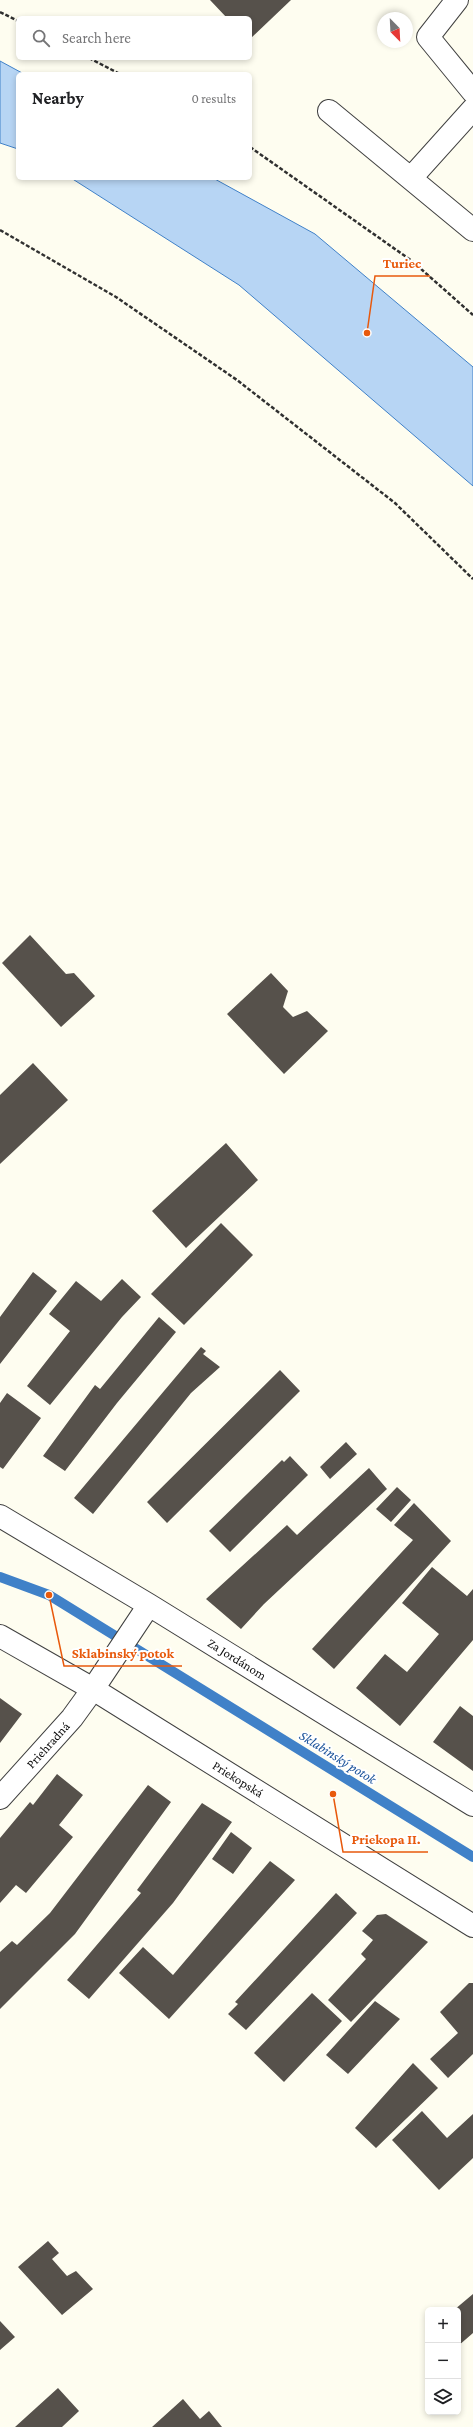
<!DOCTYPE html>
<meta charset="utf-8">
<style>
body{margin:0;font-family:"Crimson Pro",serif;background:#f2f2f2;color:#202124}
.controls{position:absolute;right:12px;bottom:12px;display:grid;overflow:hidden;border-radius:6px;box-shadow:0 2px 6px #0003}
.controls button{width:36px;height:36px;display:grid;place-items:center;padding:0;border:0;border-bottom:1px solid #e0e0e0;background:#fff;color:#202124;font:20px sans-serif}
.compass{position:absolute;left:377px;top:12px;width:36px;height:36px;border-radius:50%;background:#fff;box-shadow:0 2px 6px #0003;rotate:156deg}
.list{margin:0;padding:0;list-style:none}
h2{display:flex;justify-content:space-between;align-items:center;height:52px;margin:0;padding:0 16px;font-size:17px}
h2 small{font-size:13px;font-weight:400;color:#757577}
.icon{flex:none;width:22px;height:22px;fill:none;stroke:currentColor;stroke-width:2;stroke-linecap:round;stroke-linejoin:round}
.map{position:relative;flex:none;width:473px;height:2427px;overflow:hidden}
.search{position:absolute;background:#fff;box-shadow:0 2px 6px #0003;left:16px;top:16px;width:236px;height:44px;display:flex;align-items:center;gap:10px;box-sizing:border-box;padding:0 14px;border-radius:6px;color:#757577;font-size:15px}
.panel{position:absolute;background:#fff;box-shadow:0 2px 6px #0003;left:16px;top:72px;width:236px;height:108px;border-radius:6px}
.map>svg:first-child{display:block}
.water{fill:#b7d5f4;stroke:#4081c8}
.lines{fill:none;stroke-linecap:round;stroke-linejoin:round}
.stream{stroke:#4081c8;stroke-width:10}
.building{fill:#56514b}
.minor-casing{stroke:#414141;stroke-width:24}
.path{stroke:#303030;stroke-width:2.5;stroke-dasharray:4 2;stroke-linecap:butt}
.minor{stroke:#fff;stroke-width:22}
.labels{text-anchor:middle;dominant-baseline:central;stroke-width:4;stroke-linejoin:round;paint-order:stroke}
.street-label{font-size:13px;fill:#0e0e0e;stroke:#fff}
.water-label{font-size:14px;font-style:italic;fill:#1c549b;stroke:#fff}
.leader{fill:none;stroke:#e8590c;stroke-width:1.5}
.callout-dot{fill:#e8590c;stroke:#fff;stroke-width:1.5}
.callout-label{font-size:14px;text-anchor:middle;font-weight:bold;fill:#e8590c;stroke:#fff;stroke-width:4;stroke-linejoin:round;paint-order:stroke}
</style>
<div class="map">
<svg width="473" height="2427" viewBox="0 0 473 2427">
<rect width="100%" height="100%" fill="#fefdf0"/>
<path class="water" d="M0,61L24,74H18V149L0,143Z
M71,178H213L315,234L473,367V486L239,285Z"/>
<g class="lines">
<path class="stream" d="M0,1577L49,1595L473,1857"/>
</g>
<path class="building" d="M210,0H291L250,39V18H227Z
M30,935L66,974L74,973L95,996L61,1027L2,963Z
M271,973L288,991L283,1007L293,1017L307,1011L328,1031L284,1074L227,1014Z
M33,1063L68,1100L0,1164V1095Z
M226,1143L258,1180L186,1248L152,1211Z
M221,1223L253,1255L184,1325L151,1294Z
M33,1272L57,1291L0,1364V1317Z
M122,1279L141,1297L122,1317L50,1405L27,1386L70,1331L49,1314L76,1281L101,1301Z
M159,1317L176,1332L117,1403L65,1471L43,1456L95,1385L100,1389Z
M201,1347L206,1351L203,1354L220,1367L191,1393L93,1514L74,1498Z
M280,1370L300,1391L167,1523L147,1502Z
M7,1393L41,1418L3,1469L0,1467V1403Z
M346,1442L357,1454L330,1479L320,1467Z
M290,1456L308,1475L230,1552L209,1531L282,1460L284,1462Z
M369,1468L387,1489L264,1604L241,1629L206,1599L287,1525L297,1535Z
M397,1487L411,1500L391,1522L376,1509Z
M414,1503L451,1541L334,1669L312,1649L413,1540L394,1525Z
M432,1567L467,1596L473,1589V1640L400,1726L356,1688L385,1654L407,1672L439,1634L402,1603Z
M0,1698L22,1714L0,1743Z
M460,1706L473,1716V1771L433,1742Z
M57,1774L83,1795L59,1825L73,1837L26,1893L16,1885L0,1903V1838L30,1802L33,1805Z
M148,1785L171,1802L75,1934L0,2009V1952L12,1941L17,1945L50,1913Z
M202,1803L232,1822L173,1903L89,1999L67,1980L141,1893L137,1890L143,1882Z
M231,1832L252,1848L233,1874L212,1859Z
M270,1861L295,1880L169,2019L119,1973L143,1947L173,1975Z
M336,1893L357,1913L246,2030L228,2014L238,2004L235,2002Z
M386,1914L428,1942L351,2022L328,2000L366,1959L361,1954L373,1940L362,1931L377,1915Z
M469,1983H473V2054L448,2078L430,2059L458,2033L440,2012Z
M312,1993L342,2021L284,2082L254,2053Z
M375,2001L400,2019L348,2074L326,2055Z
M413,2063L438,2088L376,2148L355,2128Z
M422,2111L447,2138L473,2114V2158L439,2190L392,2140Z
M48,2241L59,2253L52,2259L67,2276L76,2271L93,2289L62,2315L18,2267Z
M473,2294V2333L458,2346V2310H454Z
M0,2321L15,2337L0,2350Z
M58,2388L79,2411L62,2427H15Z
M183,2399L200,2419L209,2411L222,2427H152Z"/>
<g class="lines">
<defs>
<path id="minor" d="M457,0L428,37L473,92
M329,111L473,230
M411,178L473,109
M0,1516L149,1605L473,1805
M0,1636L93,1689L473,1926
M0,1798L72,1718L93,1689L149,1605"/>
</defs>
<use href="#minor" class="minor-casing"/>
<path class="path" d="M0,12L18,21
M89,58L120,74
M250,147L412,261L473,315
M0,230L116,297L237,380L395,503L473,579"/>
<use href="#minor" class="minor"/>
</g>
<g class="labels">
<g class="street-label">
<text transform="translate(237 1659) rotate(32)">Za Jordánom</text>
<text transform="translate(48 1745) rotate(-48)">Priehradná</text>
<text transform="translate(238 1779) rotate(32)">Priekopská</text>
</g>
<g class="water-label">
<text transform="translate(338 1757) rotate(32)">Sklabinský potok</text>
</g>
</g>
<path class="leader" d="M367 333L375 276H430M49 1595L64 1666H182M333 1794L343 1852H428"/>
<g class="callout-dot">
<circle cx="367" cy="333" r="4"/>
<circle cx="49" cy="1595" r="4"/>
<circle cx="333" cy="1794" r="4"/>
</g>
<g class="callout-label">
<text x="402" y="268">Turiec</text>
<text x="123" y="1658">Sklabinský potok</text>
<text x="386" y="1844">Priekopa II.</text>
</g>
</svg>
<div class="controls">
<button>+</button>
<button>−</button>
<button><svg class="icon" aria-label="layers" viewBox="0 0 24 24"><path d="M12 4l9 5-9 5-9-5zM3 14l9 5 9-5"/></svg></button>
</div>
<svg class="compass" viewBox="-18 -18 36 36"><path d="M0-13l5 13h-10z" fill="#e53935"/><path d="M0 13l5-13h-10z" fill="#757577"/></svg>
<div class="search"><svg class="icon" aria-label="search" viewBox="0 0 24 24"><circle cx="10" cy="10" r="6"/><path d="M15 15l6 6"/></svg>Search here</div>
<section class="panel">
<h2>Nearby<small>0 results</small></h2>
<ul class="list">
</ul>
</section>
</div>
